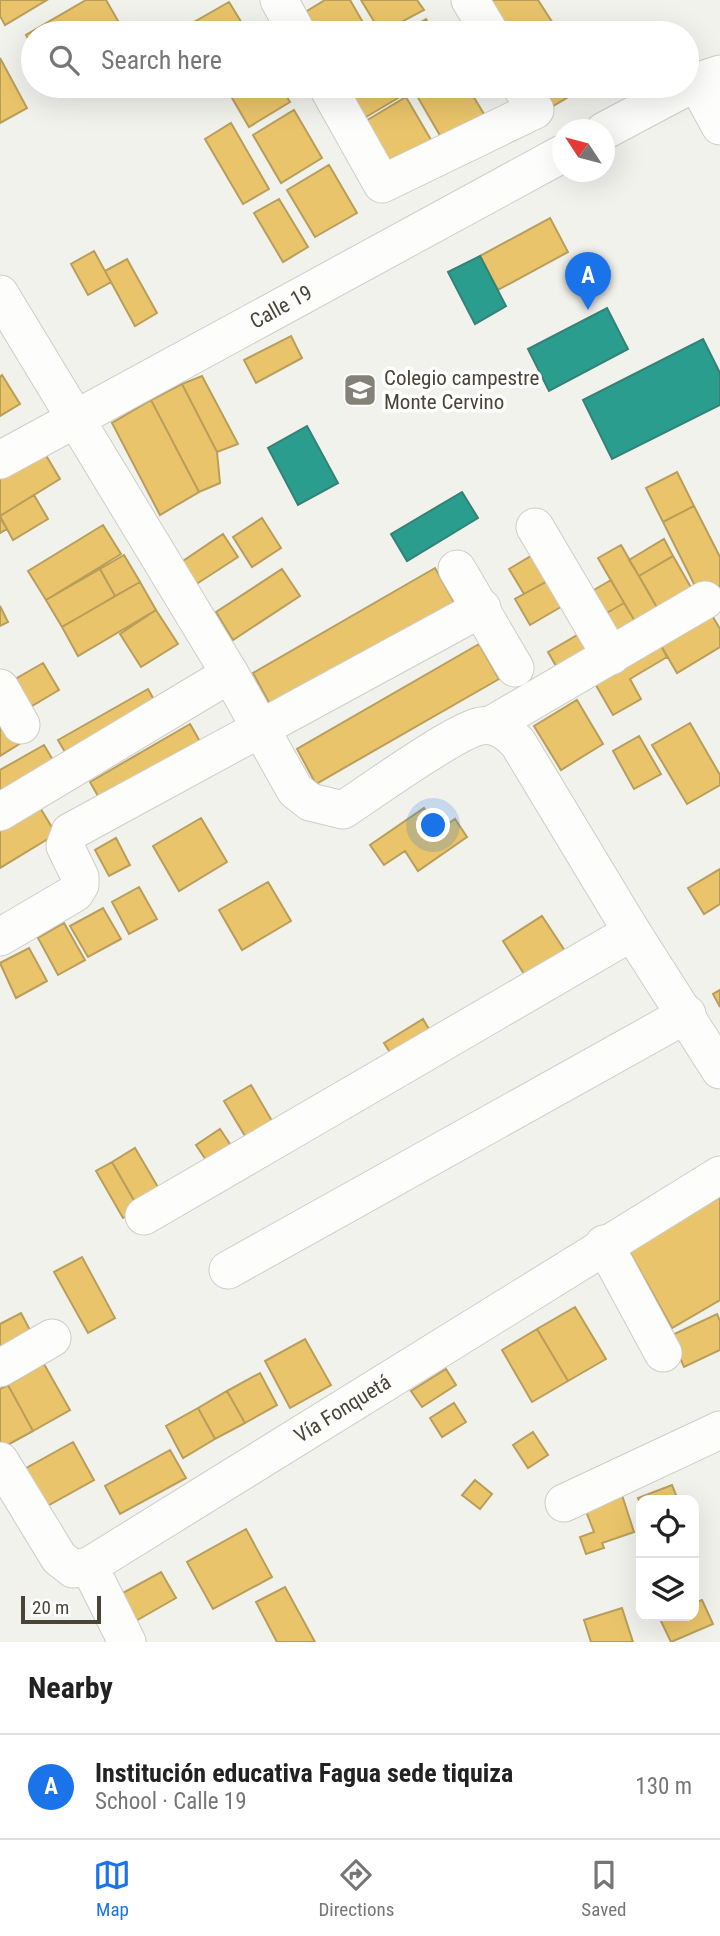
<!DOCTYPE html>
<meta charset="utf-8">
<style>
body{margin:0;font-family:"Roboto Condensed",sans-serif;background:#f2f2f2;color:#222}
.controls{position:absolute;right:21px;bottom:21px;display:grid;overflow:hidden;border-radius:14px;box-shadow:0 7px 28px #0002}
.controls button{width:63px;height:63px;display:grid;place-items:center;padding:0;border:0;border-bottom:2px solid #e0e0e0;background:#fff;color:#222;font:35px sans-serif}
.compass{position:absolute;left:552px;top:119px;width:63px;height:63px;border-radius:50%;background:#fff;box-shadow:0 7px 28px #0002;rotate:306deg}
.scale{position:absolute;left:21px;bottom:18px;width:80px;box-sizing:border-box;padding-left:7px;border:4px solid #4a4437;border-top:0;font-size:19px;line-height:24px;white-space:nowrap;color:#4a4437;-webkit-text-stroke:5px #fff;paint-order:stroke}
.you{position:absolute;left:434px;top:826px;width:24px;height:24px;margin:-18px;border:5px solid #fff;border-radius:50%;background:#1a73e8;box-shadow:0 0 0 10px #1a73e833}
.badge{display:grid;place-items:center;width:46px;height:46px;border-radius:50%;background:#1a73e8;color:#fff;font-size:23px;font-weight:700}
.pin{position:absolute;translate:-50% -58px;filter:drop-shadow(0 2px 4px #0008)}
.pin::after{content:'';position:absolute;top:37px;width:24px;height:21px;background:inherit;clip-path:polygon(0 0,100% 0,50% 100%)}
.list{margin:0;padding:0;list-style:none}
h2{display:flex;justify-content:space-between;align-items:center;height:91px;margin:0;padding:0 28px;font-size:30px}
h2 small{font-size:23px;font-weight:400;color:#767676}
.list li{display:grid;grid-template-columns:46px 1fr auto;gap:21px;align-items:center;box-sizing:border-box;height:105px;padding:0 28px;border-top:2px solid #e0e0e0}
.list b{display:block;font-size:26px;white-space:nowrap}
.list p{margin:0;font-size:23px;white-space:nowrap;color:#767676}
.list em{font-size:23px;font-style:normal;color:#767676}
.icon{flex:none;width:38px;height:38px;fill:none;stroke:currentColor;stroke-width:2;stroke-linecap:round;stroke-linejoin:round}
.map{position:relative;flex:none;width:720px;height:1642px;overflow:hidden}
.search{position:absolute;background:#fff;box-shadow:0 7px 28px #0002;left:21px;right:21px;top:21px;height:77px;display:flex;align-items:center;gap:18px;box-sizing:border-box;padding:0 24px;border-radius:38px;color:#767676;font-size:26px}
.sheet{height:196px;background:#fff}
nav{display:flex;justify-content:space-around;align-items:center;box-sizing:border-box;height:98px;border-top:2px solid #e0e0e0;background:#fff;font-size:19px;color:#767676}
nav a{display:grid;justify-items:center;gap:4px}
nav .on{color:#1a73e8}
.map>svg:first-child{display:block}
.homes{fill:#e9c46a;stroke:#b99e5b;stroke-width:2}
.schools{fill:#2a9d8f;stroke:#348275;stroke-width:2}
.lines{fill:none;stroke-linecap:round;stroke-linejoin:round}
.minor-casing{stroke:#cecdc7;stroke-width:39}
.minor{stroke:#fdfdfc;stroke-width:37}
.labels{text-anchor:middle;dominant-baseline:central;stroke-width:7;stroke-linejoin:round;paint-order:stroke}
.street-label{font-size:21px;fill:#4a4437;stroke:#fff}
.poi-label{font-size:21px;fill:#4a4437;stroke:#fff;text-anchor:start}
</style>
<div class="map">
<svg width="720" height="1642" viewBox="0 0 720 1642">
<rect width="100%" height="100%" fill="#f2f2ed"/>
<path class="homes" d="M0,0H47L5,25L0,16Z
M86,0H106L125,33H33V48L26,35Z
M325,0H350L369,33H314L302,14Z
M361,0H417L424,10L381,33Z
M488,0H538L554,25L541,33H502Z
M229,2L248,33H192L187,26Z
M426,19L434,33H402Z
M0,58L27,108L0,123Z
M55,86H74L60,94Z
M225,86H280L290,102L249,127Z
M341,86H397L403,95L361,120Z
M435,86H467L487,119L445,144L417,96Z
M528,86H584L585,87L543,112Z
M406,97L434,145L392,170L364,122Z
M294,110L322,158L281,183L253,135Z
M231,123L269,189L243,204L205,139Z
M329,165L357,213L315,237L287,190Z
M279,199L308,247L283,262L254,213Z
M550,218L568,252L498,290L480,256Z
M94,251L111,282L88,295L71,264Z
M127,259L157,313L135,326L105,271Z
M291,336L302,358L256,383L244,360Z
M2,375L20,404L0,416V377Z
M202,376L238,444L217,452L182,384Z
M182,384L217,452L220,483L199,492L151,400Z
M151,400L199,492L160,515L112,423Z
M44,452L60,479L0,516V479Z
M677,472L694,506L663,522L646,488Z
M34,495L48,519L13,540L0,516Z
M694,506L720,557V586L700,596L663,522Z
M0,518L7,529L0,533Z
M262,518L281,548L252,567L233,537Z
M103,525L121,554L46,600L28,571Z
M223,534L238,557L195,585L180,563Z
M664,539L673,556L639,576L629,560Z
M621,545L659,611L637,625L598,558Z
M536,553L551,579L524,594L509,569Z
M124,555L140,582L115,596L100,569Z
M673,556L693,591L659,611L639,576Z
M435,568L455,604L272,708L253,673Z
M100,569L115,596L62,627L46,600Z
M282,569L300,596L233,640L216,612Z
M551,579L566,604L530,625L515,599Z
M611,580L624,603L593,621L580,598Z
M140,582L156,610L78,656L62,627Z
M624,603L637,625L606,642L593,621Z
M0,606L8,622L0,626Z
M156,610L178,644L141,667L120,634Z
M710,612L720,629V647L677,673L659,642Z
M586,630L596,649L559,671L548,652Z
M659,642L667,657L630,679L641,699L613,715L593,680Z
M479,644L499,679L316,784L297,749Z
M43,663L59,690L20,713L5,685Z
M148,689L162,714L72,764L58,740Z
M577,700L603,744L561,770L534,726Z
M0,708L21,743L0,756Z
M690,723L720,775V785L687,804L652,745Z
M190,724L206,752L106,810L90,782Z
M639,736L661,774L634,789L613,751Z
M44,745L60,772L0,807V770Z
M39,806L56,834L0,868V830Z
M424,808L439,830L455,819L467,837L418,871L405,851L384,865L370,845Z
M201,818L227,862L179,891L153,846Z
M116,838L130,865L109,876L95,850Z
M720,869V904L704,914L688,888Z
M268,882L291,921L242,950L219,910Z
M139,887L157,919L129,934L112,902Z
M103,908L121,939L88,957L70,926Z
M542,916L567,954L528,980L503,941Z
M64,923L85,960L58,975L38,938Z
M29,948L47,981L16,998L0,963Z
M720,990V1007L713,994Z
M423,1019L436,1041L398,1065L384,1043Z
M251,1085L275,1126L248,1141L224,1101Z
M220,1129L234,1150L210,1166L196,1145Z
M135,1148L162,1194L139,1209L112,1162Z
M112,1162L139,1209L123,1218L96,1171Z
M720,1197V1300L672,1328L628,1249Z
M82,1257L115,1318L88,1333L54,1272Z
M575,1307L606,1359L568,1381L537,1329Z
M21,1313L32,1334L0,1352V1324Z
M717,1314L720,1321V1350L684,1367L670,1336Z
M537,1329L568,1381L532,1402L502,1350Z
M305,1339L331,1385L290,1408L265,1361Z
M44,1364L70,1410L33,1431L8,1385Z
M446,1369L456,1385L422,1407L411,1391Z
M260,1373L277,1405L245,1423L227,1391Z
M8,1385L33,1431L0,1449V1389Z
M227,1391L245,1423L215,1439L198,1408Z
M454,1403L466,1422L442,1437L430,1418Z
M198,1408L215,1439L183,1458L166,1426Z
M533,1432L548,1455L528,1468L513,1445Z
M73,1442L94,1480L33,1514L12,1476Z
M170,1450L186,1478L120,1514L105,1486Z
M475,1480L492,1494L480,1509L462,1495Z
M672,1485L678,1500H641V1505L638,1498Z
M621,1492L634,1532L602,1543L604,1548L586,1554L580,1537L594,1532L584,1506Z
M246,1529L272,1577L213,1609L187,1562Z
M161,1572L176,1598L127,1626L112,1599Z
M285,1587L315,1642H277L256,1602Z
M702,1600L713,1624L671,1642L660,1619L694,1616V1603Z
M622,1608L633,1642H591L584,1620Z"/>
<path class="schools" d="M480,256L506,306L475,324L448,272Z
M607,308L628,349L549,391L528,349Z
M703,339L720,373V405L612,459L583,400Z
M307,426L338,483L298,505L268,448Z
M462,492L478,518L407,561L391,534Z"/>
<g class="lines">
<defs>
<g id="minor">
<path d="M279,0L297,33"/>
<path d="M470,0L490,33"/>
<path d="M696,82L720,126"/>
<path d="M327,86L382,184L535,110L521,86"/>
<path d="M604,131L696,82L720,74"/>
<path d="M0,294L230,674L295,790L310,802L343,810C369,793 456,730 481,726C496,723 508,732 518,743L632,932L720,1070"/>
<path id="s1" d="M0,460L562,154"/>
<path d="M535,527L611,656"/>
<path d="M457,569L515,668"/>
<path d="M0,688L21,725"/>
<path d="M491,725L705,600"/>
<path d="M0,812L230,674"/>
<path d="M0,937L75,893L80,885V877L65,846L70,832L482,608"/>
<path d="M144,1216L632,932"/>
<path d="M604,1244L663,1353"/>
<path d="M228,1270L687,1014"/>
<path d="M0,1368L52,1338"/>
<path id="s2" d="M0,1461L59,1558L73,1569L89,1566L720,1175"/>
<path d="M564,1503L720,1430"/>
<path d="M89,1566L127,1642"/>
</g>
</defs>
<use href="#minor" class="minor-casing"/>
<use href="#minor" class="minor"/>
</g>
<defs>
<symbol id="school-square" viewBox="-11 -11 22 22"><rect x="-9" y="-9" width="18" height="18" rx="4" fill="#858177" stroke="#fff"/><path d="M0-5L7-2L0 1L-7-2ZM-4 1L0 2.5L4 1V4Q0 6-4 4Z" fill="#fff"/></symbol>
</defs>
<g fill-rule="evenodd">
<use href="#school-square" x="341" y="371" width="38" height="38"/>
</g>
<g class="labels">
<g class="street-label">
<text stroke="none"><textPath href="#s1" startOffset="320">Calle 19</textPath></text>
<text stroke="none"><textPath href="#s2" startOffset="446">Vía Fonquetá</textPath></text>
</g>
<g class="poi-label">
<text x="384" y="378">Colegio campestre<tspan x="384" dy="24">Monte Cervino</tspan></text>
</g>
</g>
</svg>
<div class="controls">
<button><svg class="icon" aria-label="locate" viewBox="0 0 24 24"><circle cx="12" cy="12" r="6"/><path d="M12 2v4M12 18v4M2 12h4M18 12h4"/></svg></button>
<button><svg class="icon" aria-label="layers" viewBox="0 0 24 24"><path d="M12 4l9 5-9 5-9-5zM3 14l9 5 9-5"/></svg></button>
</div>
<svg class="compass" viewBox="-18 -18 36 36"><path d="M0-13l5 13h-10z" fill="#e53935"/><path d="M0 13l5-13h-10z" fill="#767676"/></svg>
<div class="scale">20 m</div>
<div class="you"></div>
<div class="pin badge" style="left:588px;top:310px">A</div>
<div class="search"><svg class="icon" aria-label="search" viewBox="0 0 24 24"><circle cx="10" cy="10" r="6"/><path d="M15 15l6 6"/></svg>Search here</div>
</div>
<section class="sheet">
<h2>Nearby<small></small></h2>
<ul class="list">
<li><span class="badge">A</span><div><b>Institución educativa Fagua sede tiquiza</b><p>School · Calle 19</p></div><em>130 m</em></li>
</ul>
</section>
<nav>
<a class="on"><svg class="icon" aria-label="map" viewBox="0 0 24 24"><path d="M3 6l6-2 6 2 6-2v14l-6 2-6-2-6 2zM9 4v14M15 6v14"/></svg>Map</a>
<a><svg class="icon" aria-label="directions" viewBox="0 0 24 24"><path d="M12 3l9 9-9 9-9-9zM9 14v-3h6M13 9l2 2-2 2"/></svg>Directions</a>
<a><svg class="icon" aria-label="saved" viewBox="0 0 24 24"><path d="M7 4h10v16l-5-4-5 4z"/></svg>Saved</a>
</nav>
